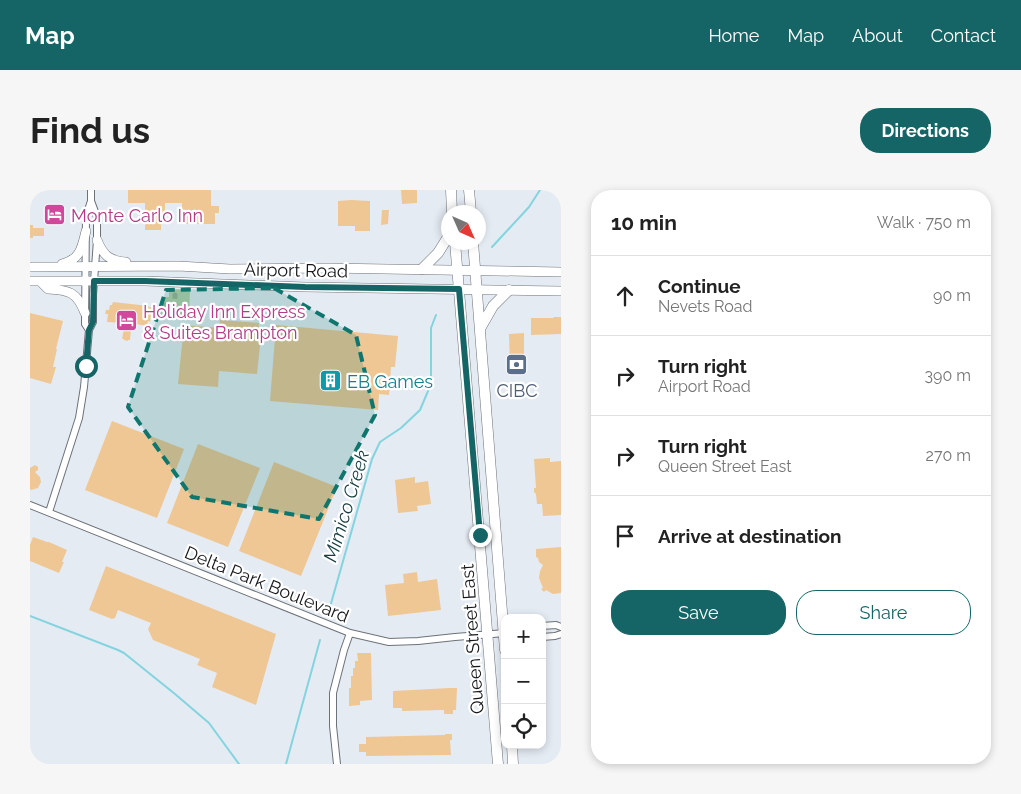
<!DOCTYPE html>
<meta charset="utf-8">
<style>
body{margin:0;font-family:Raleway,sans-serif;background:#f6f6f6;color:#222}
.controls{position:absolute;right:15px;bottom:15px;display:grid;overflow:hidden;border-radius:10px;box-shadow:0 2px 8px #0003}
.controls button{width:45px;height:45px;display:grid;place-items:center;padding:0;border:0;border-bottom:1px solid #e0e0e0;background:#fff;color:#222;font:25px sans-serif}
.compass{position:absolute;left:411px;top:15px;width:45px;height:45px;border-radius:50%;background:#fff;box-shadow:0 2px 8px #0003;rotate:135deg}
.stop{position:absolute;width:15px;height:15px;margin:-11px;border:4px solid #166566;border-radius:50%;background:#fff}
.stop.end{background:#166566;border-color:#fff;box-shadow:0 1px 5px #0008}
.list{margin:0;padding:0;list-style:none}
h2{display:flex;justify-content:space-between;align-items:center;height:65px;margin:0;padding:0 20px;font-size:21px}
h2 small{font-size:16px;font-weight:400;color:#767676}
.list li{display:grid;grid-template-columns:32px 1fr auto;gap:15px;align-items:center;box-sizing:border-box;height:80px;padding:0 20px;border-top:1px solid #e0e0e0}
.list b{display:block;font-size:19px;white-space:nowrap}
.list p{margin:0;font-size:16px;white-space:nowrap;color:#767676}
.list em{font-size:16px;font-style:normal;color:#767676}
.actions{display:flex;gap:10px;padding:15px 20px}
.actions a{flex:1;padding:11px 0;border:1px solid #166566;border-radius:20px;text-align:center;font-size:18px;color:#166566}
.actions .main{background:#166566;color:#fff}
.icon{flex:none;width:28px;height:28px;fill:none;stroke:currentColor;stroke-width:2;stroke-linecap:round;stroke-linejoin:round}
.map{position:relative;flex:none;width:531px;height:574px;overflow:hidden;border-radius:20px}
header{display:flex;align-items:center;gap:30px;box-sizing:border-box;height:70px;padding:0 25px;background:#166566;color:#fff}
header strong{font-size:24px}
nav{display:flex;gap:28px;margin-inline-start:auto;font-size:18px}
.intro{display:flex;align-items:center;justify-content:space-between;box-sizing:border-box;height:120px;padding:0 30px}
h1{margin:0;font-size:35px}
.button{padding:12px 22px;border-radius:20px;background:#166566;color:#fff;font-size:18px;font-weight:700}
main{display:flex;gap:30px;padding:0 30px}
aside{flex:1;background:#fff;border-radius:20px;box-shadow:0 2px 8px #0003}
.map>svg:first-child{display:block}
.cemetery{fill:url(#cemetery-stones)}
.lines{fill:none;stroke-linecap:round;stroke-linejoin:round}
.stream{stroke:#83d4de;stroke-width:2}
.building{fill:#efc794}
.street-casing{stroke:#6d7279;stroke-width:8}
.secondary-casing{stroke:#6d7279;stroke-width:10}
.primary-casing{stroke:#6d7279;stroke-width:11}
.street{stroke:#fff;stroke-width:6}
.secondary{stroke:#fff;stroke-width:9}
.primary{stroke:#fff;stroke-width:10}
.route{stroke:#166566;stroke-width:6}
.marked{fill:#0f766e;fill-opacity:0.2;stroke:#0f766e;stroke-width:4;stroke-dasharray:10 6;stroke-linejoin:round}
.labels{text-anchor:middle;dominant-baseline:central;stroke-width:4.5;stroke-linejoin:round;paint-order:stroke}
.hotel-label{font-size:18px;fill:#b23c85;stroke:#fff;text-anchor:start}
.street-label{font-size:18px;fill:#15171a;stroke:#fff}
.culture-label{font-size:18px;fill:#0d838f;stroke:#fff;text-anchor:start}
.service-label{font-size:18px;fill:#4e5e75;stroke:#fff}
.water-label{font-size:19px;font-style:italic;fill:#153c41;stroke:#fff}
</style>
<header>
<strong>Map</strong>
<nav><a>Home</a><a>Map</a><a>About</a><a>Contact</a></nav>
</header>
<div class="intro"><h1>Find us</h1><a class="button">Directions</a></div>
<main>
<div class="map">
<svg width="531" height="574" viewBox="0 0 531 574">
<defs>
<pattern id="cemetery-stones" width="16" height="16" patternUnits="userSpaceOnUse" patternTransform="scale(1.25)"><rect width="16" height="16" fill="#b7d1aa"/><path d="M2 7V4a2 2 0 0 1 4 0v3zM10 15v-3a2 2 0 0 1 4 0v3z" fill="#9cb392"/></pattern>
</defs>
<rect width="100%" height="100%" fill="#e5ebf3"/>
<path class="cemetery" d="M139,99H160L159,127L130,126L132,107H139Z"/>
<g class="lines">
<path class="stream" d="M462,57L499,17L510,0
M300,417L342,269L350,252L371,238L390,220L401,194V138L406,125
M0,426L88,460L94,463L145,504L179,533L209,574
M256,574L290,450"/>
</g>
<path class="building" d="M98,0H181V16H189V23H185V34H152V13H135V23H131V40H115V13H98Z
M371,0H387V13L372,14Z
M321,10L340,11V41H325V36H308V11Z
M352,20H359L358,34L351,35Z
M0,35H3V38H14V46H3V48H0Z
M83,112L119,116V117L125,118V125L121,124L120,132L118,131L117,136L100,133L99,139H101L100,150H98V151L94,150V149H92L95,133L77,132L78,124H75L76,120H79L80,115H82Z
M0,123L33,131L26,159H27L23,177H26L21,194L0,188Z
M523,127H531V144L501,145V128H524Z
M190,130L229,133L228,146H231L227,184L189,181L188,197L148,194L154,135L189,138Z
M246,135L368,146L365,177H361L359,205L349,204L348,220L240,211Z
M494,143V179H480L479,144Z
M82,231L154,259L127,328L55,300Z
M168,254L230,278L198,357L137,333Z
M520,268V272L531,271V325L513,326L512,314H507L506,304L504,302V298H506L504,269Z
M244,272L307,297L271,386L209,361Z
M5,275L8,277V280L5,282L10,287L11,292L8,298L1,300L0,299V278Z
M385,287V293L398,291L401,314L387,316L388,321L368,323L365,290Z
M3,347L17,352H19L37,360L32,372H34L29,383L0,371V355Z
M531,357V403L523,404L516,400L514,402L511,399L513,398L509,388L510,381L513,375L509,372L508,368L506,367V359Z
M76,376L246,444L226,515L182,497L187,483L167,475L170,469L123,450L118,439L121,433L88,420L85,428L82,429L59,420Z
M387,382L388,392L407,389L411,420L358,426L355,395L374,393L373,384Z
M327,463H341L342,510L330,511V515L319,516V498H321V486H323V478H325V471H328Z
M420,498H427L426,520H423V524H414V520L372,521V518H363V501Z
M415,544H422V550H420L421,565L336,566V562H329V554H336V547L415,545Z"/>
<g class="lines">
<defs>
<path id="street" d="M59,140L55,134L56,26L61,11
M0,315L320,443L359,452L388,451L425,447L475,443
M19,322L49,228L54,197L59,140L63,132V105L67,50V27L61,11V0
M512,436L526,435L531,437
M512,447L525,446L531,444
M307,574L303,536V503L314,460L320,443"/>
<path id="secondary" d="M67,50C73,65 79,71 96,72
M32,74C51,69 52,57 56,41
M0,77L148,76L200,79L298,78L531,82
M0,91H115L275,97L531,101
M10,91L18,99C39,100 47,102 55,123"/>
<path id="primary" d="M421,0L422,22
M439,0L441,22
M425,52C440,226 455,400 468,574
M443,52L475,460
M392,79L408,63L418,47
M451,137L463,116L479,100
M482,555L483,574"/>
</defs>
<use href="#street" class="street-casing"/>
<use href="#secondary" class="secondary-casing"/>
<use href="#primary" class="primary-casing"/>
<use href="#street" class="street"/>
<use href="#secondary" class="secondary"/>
<use href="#primary" class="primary"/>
</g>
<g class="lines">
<path class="route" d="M56,176L59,140L63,132L64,91H115L275,97L429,99L450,345"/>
</g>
<path class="marked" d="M244,98L326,145L345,225L289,329L162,307L98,217L136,100Z"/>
<defs>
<symbol id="hotel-square" viewBox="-11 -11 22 22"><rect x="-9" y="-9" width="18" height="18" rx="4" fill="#d1479c" stroke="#fff"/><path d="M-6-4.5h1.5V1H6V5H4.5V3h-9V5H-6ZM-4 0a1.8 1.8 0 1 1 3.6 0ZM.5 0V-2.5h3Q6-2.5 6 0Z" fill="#fff"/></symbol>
<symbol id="bank-square" viewBox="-11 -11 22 22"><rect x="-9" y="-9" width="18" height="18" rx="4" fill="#5c6f8a" stroke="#fff"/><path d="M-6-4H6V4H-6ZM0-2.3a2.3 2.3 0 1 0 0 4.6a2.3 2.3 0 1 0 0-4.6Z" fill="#fff"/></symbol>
<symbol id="building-square" viewBox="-11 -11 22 22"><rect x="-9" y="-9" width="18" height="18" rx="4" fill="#0f9aa8" stroke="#fff"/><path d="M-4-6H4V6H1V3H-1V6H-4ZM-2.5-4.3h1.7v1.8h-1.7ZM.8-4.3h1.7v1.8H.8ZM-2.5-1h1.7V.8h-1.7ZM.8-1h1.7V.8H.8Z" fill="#fff"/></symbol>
</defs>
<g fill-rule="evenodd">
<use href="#hotel-square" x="12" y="12" width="25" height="25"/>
<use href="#hotel-square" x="84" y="118" width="25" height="25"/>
<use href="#bank-square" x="474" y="162" width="25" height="25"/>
<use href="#building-square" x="288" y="178" width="25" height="25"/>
</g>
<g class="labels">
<g class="hotel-label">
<text x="41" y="25">Monte Carlo Inn</text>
<text x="113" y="121">Holiday Inn Express<tspan x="113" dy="21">&amp; Suites Brampton</tspan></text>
</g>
<g class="street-label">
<text transform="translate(266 80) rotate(1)">Airport Road</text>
<text transform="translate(237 394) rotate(22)">Delta Park Boulevard</text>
<text transform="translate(442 449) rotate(-94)">Queen Street East</text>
</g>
<g class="culture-label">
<text x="317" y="191">EB Games</text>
</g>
<g class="service-label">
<text x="487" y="200">CIBC</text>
</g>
<g class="water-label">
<text transform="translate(316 316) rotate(-73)">Mimico Creek</text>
</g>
</g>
</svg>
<div class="controls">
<button>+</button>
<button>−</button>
<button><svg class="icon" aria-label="locate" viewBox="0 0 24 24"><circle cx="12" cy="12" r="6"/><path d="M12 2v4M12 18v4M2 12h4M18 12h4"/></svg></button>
</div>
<svg class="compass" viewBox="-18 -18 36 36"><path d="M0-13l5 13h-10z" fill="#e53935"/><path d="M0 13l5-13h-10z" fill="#767676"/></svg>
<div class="stop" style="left:56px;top:176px"></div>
<div class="stop end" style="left:450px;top:345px"></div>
</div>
<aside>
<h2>10 min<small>Walk · 750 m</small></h2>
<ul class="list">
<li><svg class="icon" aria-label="ahead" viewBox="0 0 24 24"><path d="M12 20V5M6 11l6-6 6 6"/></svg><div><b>Continue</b><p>Nevets Road</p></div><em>90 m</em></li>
<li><svg class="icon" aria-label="right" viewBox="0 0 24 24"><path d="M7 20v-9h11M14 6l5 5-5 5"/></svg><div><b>Turn right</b><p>Airport Road</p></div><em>390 m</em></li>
<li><svg class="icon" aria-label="right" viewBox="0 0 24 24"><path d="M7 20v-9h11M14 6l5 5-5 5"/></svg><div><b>Turn right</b><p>Queen Street East</p></div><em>270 m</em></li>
<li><svg class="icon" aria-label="arrive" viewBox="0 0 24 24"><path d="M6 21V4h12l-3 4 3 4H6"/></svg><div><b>Arrive at destination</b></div></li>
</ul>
<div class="actions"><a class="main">Save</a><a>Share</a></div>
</aside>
</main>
